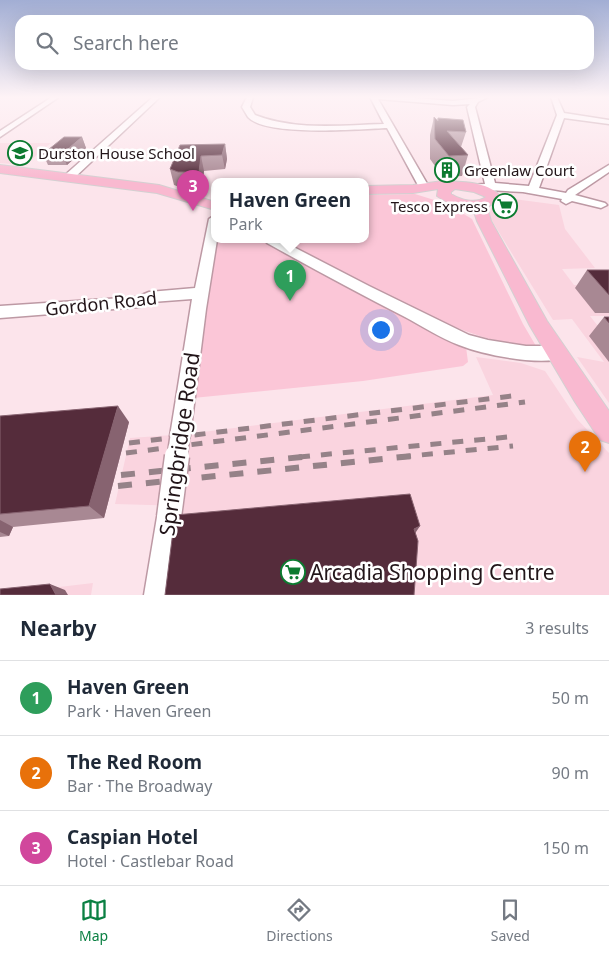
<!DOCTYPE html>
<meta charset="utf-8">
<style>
body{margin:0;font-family:"Noto Sans",sans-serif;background:#f6f6f7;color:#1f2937}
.you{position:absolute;left:380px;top:329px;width:18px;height:18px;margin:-12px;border:4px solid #fff;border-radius:50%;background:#1a73e8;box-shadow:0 0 0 8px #1a73e833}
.badge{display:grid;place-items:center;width:32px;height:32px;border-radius:50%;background:#0b8043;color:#fff;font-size:16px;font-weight:700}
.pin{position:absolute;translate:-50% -41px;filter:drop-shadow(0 1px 2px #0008)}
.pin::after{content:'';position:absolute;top:26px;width:18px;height:15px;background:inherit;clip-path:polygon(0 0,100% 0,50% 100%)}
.popup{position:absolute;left:211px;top:178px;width:158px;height:65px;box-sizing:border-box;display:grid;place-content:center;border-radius:10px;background:#fff;filter:drop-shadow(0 1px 4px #0005);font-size:16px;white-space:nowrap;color:#747a83}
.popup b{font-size:19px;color:#1f2937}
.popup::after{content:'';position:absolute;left:50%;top:100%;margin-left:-10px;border:10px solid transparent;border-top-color:#fff}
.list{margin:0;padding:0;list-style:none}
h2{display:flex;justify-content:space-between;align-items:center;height:65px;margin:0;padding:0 20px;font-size:21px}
h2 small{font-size:16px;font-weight:400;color:#747a83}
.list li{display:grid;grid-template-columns:32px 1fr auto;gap:15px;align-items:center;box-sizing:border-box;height:75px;padding:0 20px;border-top:1px solid #e0e1e3}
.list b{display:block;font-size:19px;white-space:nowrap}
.list p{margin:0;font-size:16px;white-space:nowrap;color:#747a83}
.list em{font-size:16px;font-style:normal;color:#747a83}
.icon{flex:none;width:28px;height:28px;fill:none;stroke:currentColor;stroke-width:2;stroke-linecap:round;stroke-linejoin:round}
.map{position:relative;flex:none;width:609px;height:595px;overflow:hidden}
.search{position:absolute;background:#fff;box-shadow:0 5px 20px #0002;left:15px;right:15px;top:15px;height:55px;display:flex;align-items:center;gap:12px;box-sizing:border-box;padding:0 18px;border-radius:15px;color:#747a83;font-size:19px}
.sheet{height:290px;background:#fff}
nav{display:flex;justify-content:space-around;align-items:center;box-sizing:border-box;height:70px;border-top:1px solid #e0e1e3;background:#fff;font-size:14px;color:#747a83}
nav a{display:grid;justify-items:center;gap:2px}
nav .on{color:#0b8043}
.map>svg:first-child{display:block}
.built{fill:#fad4df}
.green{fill:#fbc6d7}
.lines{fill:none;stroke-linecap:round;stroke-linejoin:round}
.minor-casing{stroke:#bd99a4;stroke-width:3}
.major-casing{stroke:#d3d0d1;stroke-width:2}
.minor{fill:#fff;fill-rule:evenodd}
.major{fill:#f9b9d0;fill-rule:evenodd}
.rail-far1{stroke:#958288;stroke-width:5;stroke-dasharray:11 11;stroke-linecap:butt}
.rail{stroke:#958288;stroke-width:6;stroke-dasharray:14 14;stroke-linecap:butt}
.minor-bridge-far1-casing{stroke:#bd99a4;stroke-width:22;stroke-linecap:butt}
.minor-bridge-casing{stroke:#bd99a4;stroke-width:27;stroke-linecap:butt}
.minor-bridge-far1{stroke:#fff;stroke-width:19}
.minor-bridge{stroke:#fff;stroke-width:24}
.wall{fill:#a88893}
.shaded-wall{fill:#876370}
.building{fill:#552c3b;stroke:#876370}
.labels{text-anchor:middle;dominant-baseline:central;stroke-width:5;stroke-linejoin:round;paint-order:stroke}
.far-poi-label{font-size:15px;fill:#221519;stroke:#fff;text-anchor:start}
.street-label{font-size:18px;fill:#221519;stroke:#fff}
.near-street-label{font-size:21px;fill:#221519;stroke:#fff}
.near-poi-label{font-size:21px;fill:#221519;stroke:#fff;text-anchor:start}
</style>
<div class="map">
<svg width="609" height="595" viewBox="0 0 609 595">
<rect width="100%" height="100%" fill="#fce4eb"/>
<path class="built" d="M0,143H51L25,165L0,163Z
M507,198L559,205L565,229L595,268L562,269L574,285L609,286V316H590L609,340V403L577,357L604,362L572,319L553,320L489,216L492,205Z
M476,357L521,363L545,371L577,419L609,453V595H174L184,506L115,504L130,438L187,434L493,395Z
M93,583L91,595H0V594Z"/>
<path class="green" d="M415,194L447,204L472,219L523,324L536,346C487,345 443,322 399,303C358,284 316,265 278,240H365V195Z
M216,240H264L298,261L466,347L468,362L463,366L363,381L193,398L202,309Z"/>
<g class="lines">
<defs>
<path id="minor" d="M52,97H59L0,137V131Z
M153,97H160L73,179H65V175Z
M247,97H253L250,107L255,115C296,131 341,125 384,124L370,97H402L453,101L488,97L478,102L475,107L495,183L529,186L557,115L551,97H557L564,113L609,120V124L564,118L539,188L566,193L568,190L609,165V172L575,195L605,203L607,205L601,208L572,201L566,204L561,201L562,199L523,192L471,189L470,187L471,185L485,184L467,107L470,104L453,105L378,99L429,187L424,190L419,187L387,128C360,129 266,137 248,117C246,114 244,110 242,107Z
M215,215V240H217L206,309L190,436L187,443L180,446L173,443L170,436L192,299L152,302L140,307L0,318V306L137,297L149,292L195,288L209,219Z
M265,240H280L369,286L469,335L488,340L526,346H558L564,348L567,353L564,358C539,366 484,355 459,345C440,338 422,326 405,317C358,293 312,268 267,243Z
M169,505L178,508L181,517L172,595H144L157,517L160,508Z"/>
<path id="major" d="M0,165L159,185L215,202V210L157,193L0,173Z
M443,181C460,182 488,181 500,196L498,201L487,207L491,221L547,321L609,411V443L600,440L575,402L530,326L477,221L473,209L450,204L437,196L438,189L413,193L365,194V186L413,185ZM455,189L474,192L486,197C475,204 461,200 451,194V192Z"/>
</defs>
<use href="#minor" class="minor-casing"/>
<use href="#major" class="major-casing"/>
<use href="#minor" class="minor"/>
<use href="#major" class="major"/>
<path class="rail-far1" d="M129,443L520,395
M126,453L525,402
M299,457L508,437
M400,457L513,446"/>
<path class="rail" d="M121,475L312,456
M118,486L412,456"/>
<defs>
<path id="minor-bridge-far1" d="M177,457L180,436"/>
<path id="minor-bridge" d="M169,517L177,456"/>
</defs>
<use href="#minor-bridge-far1" class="minor-bridge-far1-casing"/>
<use href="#minor-bridge" class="minor-bridge-casing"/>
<use href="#minor-bridge-far1" class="minor-bridge-far1"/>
<use href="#minor-bridge" class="minor-bridge"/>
</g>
<path class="wall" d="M434,117L437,120L438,118L466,132L461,147L468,155L462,176L443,177L430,159V135Z
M82,137L86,148L67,165H48L43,154Z
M225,144L227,159L225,169L204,171L202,187L182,188L174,185L170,169Z
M587,270H609V313H595L575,288Z
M604,317H609V362L589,336Z
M0,416L129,422L104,518L13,527L9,536L0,537Z"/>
<path class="shaded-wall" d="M82,137L86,148L67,165L62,154Z
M225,144L227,159L225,169L222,155Z
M201,156L204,171L202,187L199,172Z
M118,406L129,422L104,518L89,506Z
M0,520L13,527L9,536L0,532Z
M420,526L414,535V529Z
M50,584L65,590L68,595H56Z"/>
<path class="building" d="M434,117L438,121V118L463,120L466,132L447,131L468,155L449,156L435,139Z
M64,137H82L62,154H43Z
M225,144L222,155L201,156L199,172H178L170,169L180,145Z
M587,270H609V295Z
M604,317H609V323Z
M118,406L89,506L0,514V416Z
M410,494L420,526L414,529L418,541L414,595H165L175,515Z
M50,584L56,595H0V589Z"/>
<linearGradient id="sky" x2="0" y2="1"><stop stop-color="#a2aed4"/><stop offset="0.54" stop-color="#fef3f6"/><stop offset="1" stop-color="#fef3f6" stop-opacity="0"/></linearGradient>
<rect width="609" height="180" fill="url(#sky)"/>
<defs>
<symbol id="school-ring" viewBox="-11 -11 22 22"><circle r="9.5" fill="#fff" stroke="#0c7b30" stroke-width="1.5"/><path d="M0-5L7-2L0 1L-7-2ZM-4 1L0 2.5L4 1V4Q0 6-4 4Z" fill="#0c7b30"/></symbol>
<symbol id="building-ring" viewBox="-11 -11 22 22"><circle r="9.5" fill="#fff" stroke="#0c7b30" stroke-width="1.5"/><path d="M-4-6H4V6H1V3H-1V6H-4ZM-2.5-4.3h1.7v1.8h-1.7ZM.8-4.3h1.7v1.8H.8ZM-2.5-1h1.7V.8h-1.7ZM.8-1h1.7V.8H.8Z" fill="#0c7b30"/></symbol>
<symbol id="supermarket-ring" viewBox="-11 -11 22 22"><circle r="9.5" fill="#fff" stroke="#0c7b30" stroke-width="1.5"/><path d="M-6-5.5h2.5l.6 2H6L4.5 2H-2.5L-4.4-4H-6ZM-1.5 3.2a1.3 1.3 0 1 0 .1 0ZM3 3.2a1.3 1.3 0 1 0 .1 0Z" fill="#0c7b30"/></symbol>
</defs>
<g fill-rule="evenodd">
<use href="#school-ring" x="6" y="139" width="28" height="28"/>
<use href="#building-ring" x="433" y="156" width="28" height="28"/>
<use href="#supermarket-ring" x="491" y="192" width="28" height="28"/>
<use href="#supermarket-ring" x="279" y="558" width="28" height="28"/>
</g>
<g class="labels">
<g class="far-poi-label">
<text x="38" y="153">Durston House School</text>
<text x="464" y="170">Greenlaw Court</text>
<text x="488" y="206" text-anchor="end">Tesco Express</text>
</g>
<g class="street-label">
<text transform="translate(101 303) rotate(-6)">Gordon Road</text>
</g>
<g class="near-street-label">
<text transform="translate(179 444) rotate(-82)">Springbridge Road</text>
</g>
<g class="near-poi-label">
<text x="310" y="572">Arcadia Shopping Centre</text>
</g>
</g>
</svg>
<div class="you"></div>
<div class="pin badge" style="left:290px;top:301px;background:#2e9e5b">1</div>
<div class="popup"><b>Haven Green</b>Park</div>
<div class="pin badge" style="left:585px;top:472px;background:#e8710a">2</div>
<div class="pin badge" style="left:193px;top:211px;background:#d1479c">3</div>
<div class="search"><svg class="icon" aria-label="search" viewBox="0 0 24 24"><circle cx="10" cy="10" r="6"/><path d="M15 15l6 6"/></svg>Search here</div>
</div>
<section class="sheet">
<h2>Nearby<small>3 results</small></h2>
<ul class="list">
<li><span class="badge" style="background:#2e9e5b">1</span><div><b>Haven Green</b><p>Park · Haven Green</p></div><em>50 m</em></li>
<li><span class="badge" style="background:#e8710a">2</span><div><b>The Red Room</b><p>Bar · The Broadway</p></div><em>90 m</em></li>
<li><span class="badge" style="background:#d1479c">3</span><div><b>Caspian Hotel</b><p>Hotel · Castlebar Road</p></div><em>150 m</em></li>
</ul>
</section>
<nav>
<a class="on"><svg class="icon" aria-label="map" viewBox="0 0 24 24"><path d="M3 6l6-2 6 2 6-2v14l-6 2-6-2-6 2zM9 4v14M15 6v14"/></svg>Map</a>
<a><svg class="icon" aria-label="directions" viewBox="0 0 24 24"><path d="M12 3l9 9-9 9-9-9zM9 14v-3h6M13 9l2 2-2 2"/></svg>Directions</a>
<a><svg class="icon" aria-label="saved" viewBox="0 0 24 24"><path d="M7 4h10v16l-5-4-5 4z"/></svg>Saved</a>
</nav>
